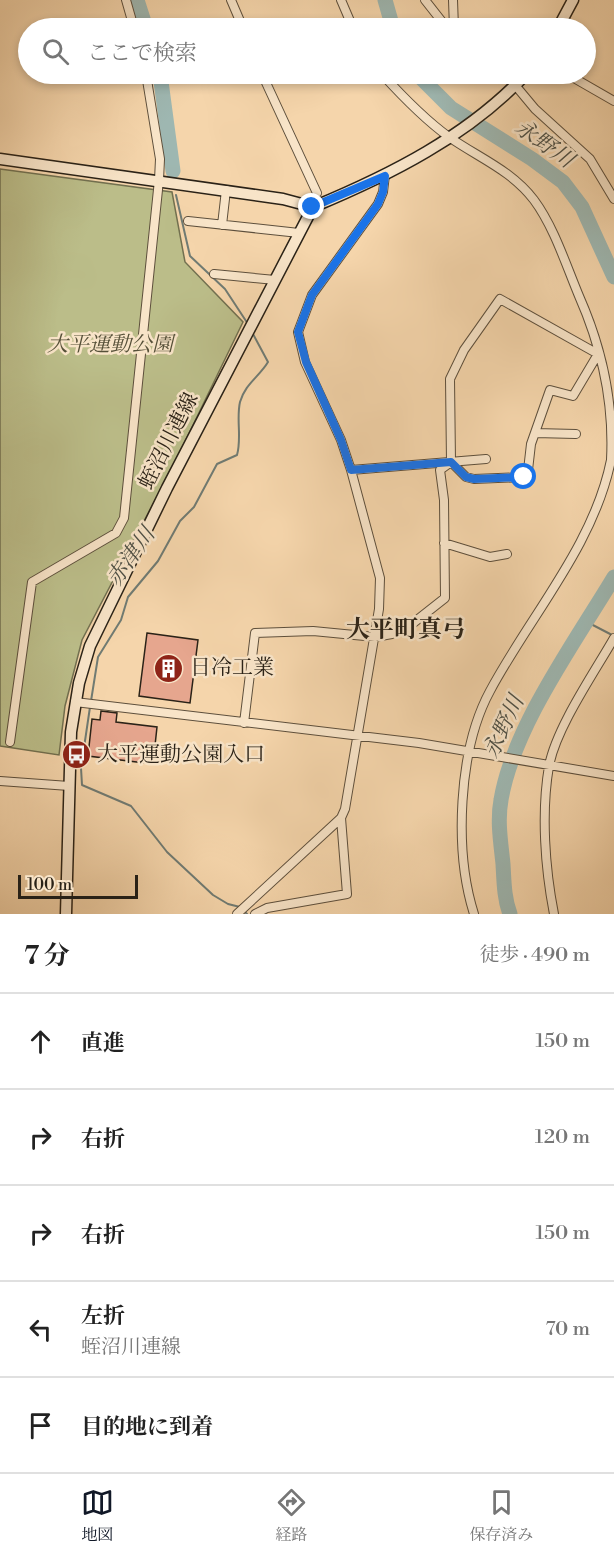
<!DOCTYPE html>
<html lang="ja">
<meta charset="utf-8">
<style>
body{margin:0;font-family:"Libre Bodoni","Noto Serif JP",serif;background:#f6f6f6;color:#222}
.scale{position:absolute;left:18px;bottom:15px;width:120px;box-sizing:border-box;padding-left:6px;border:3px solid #2a2217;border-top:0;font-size:16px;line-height:21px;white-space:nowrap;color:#2a2217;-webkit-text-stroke:4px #f8e4c8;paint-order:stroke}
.stop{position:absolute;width:18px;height:18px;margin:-14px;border:4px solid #1a73e8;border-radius:50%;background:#fff}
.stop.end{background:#1a73e8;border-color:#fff;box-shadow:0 2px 6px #0008}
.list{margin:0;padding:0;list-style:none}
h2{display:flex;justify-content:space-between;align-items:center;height:78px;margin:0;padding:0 24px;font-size:26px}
h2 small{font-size:20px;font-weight:400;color:#767676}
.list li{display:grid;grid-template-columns:39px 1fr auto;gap:18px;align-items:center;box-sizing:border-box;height:96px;padding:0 24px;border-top:2px solid #e0e0e0}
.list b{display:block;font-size:22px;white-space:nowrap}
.list p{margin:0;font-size:20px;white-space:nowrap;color:#767676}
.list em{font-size:20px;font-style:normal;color:#767676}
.icon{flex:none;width:33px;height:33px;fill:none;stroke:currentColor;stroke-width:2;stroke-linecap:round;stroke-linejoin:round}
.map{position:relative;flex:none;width:614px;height:914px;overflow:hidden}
.search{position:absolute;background:#fff;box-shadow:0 3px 9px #0003;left:18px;right:18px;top:18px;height:66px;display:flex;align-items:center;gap:15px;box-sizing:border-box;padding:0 21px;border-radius:33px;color:#767676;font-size:22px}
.sheet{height:558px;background:#fff}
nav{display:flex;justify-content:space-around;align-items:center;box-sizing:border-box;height:84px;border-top:2px solid #e0e0e0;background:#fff;font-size:16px;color:#767676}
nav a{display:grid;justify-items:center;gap:3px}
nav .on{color:#111827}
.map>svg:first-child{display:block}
.green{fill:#bbbd89;stroke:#727050;stroke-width:1.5}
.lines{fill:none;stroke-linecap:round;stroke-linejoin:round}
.stream{stroke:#707b73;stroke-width:2}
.river{stroke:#9eb7b1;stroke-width:15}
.building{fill:#e6a68e;stroke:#2a2217;stroke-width:1.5}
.street-casing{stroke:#5d4f3c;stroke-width:10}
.secondary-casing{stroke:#2a2217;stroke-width:13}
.street{stroke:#f8e4c8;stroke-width:8}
.secondary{stroke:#f8e4c8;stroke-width:10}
.route{stroke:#1a73e8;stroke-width:8}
.labels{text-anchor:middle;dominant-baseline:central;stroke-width:5;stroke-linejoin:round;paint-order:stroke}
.park-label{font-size:21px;font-style:italic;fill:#565039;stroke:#f8e4c8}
.street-label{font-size:21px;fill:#2a2217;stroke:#f8e4c8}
.poi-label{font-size:21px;fill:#2a2217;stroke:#f8e4c8;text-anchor:start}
.water-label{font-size:22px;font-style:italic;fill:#4d4f45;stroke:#f8e4c8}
.quarter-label{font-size:24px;font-weight:bold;fill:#2a2217;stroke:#f8e4c8}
</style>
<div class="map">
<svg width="614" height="914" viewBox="0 0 614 914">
<rect width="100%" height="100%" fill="#f5d5ab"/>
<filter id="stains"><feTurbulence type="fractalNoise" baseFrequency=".00333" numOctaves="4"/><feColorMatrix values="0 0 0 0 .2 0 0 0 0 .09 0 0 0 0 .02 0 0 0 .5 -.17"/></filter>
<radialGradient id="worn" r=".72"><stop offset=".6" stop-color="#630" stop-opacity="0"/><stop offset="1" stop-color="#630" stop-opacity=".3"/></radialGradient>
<path class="green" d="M0,169L172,192L185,262L243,322L178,456L82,640L65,706L59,755L0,746Z"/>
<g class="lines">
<path class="stream" d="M176,195L190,256L225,289L248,324
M587,622L614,636
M91,701L98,657L121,620L128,597L158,561L180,521L194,507L217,464L237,455C242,438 236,419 240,402C245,384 259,377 268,362L252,332
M90,707L81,768L82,785L131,806L167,852L213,895L228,904L240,907L247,914"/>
<path class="river" d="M137,0L146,28
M385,0L393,28
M160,74L173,171
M417,74L451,108L532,159L563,182L582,207L614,277
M510,914C504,898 504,881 503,864C501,844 497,821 501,800C513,727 575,642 614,577"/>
</g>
<path class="building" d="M147,633L198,640L190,703L139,696Z
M101,711L117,713L116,722L157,727L153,764L88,756L92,719L100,720Z"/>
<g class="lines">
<defs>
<path id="street" d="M126,0L134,28
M231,0L243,28
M341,0L353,28
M425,0L447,28
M453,0L454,28
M262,74L317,193
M382,74C402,96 424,119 449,137C479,158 511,170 534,200C554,227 566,265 579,296C602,348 614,402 611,460C594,545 530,616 490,691C458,750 454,851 474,914
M504,74H509
M567,74L614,101
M515,85L535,109L590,159L614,199
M188,221L299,233
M222,225L226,190
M214,274L275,280
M500,299L598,354L573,396L550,390L531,444L528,470L524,477L474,479L466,477L451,462L450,379L464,350Z
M535,433L576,434
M351,470L486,459
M444,543L490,557L507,554
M75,702L419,743L614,776
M244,723L255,633L313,631L375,637L392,634L412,624L445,598L444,500L440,470L451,462
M10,742L32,582L116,533L124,518L159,180L160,159L146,74
M0,781L69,786
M237,914L341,818L345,809L379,609L380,578L351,470L341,440L305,362L298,332L312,295L378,204L383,192L385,175
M255,914L267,908L347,894L341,818
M554,914C545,868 541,813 549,766C556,728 594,673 614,638"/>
<path id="secondary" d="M558,28L573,0
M0,159L283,199L313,207
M66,914L71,732L79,683L90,646L167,488L313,207C390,175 468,136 526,74"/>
</defs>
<use href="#street" class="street-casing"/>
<use href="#secondary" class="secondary-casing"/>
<use href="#street" class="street"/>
<use href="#secondary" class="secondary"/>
</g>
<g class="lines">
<path class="route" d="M312,207L385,176L383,192L378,204L312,295L298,332L306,362L341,440L351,470L451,462L466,477L474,479L524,477"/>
</g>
<defs>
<symbol id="building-disc" viewBox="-11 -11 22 22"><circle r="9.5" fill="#8f2418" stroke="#f8e4c8"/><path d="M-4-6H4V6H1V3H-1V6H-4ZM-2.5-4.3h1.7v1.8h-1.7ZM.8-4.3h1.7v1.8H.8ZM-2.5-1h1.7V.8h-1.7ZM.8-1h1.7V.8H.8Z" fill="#fff"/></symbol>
<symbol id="bus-disc" viewBox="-11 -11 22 22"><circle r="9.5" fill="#8f2418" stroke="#f8e4c8"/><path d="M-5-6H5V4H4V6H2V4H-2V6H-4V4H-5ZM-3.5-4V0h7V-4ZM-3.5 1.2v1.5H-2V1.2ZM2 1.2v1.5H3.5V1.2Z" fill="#fff"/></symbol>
</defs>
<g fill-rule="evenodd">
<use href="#building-disc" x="152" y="652" width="33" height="33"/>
<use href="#bus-disc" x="60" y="738" width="33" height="33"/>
</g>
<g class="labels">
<g class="park-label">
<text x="110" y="345">大平運動公園</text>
</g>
<g class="street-label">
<text transform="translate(169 441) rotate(-63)">蛭沼川連線</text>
</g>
<g class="poi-label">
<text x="190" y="668">日冷工業</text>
<text x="97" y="755">大平運動公園入口</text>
</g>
<g class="water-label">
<text transform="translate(544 144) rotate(35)">永野川</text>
<text transform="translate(131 557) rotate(-55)">赤津川</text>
<text transform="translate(504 727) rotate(-65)">永野川</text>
</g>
<g class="quarter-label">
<text x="406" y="630">大平町真弓</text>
</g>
</g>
<rect width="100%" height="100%" filter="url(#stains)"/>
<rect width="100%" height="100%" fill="url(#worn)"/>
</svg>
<div class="scale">100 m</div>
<div class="stop" style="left:524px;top:477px"></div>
<div class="stop end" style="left:312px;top:207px"></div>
<div class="search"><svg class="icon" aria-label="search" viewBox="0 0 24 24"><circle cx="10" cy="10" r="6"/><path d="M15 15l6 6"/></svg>ここで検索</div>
</div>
<section class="sheet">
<h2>7 分<small>徒歩 · 490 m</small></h2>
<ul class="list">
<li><svg class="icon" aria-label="ahead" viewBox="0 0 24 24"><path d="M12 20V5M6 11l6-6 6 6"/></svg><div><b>直進</b></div><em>150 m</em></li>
<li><svg class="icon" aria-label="right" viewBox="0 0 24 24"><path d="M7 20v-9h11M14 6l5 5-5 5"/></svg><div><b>右折</b></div><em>120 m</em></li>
<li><svg class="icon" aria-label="right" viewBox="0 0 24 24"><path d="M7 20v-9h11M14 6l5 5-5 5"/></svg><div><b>右折</b></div><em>150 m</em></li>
<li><svg class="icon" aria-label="left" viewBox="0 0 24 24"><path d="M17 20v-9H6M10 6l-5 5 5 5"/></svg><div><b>左折</b><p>蛭沼川連線</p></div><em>70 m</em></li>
<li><svg class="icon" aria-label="arrive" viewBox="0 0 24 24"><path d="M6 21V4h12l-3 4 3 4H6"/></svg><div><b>目的地に到着</b></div></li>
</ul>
</section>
<nav>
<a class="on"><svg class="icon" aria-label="map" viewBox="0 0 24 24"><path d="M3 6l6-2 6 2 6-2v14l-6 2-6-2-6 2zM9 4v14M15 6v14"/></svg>地図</a>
<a><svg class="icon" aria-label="directions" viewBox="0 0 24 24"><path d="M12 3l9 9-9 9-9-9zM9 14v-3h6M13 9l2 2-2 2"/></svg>経路</a>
<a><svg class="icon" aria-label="saved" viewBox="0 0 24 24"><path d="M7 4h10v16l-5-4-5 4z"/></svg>保存済み</a>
</nav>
